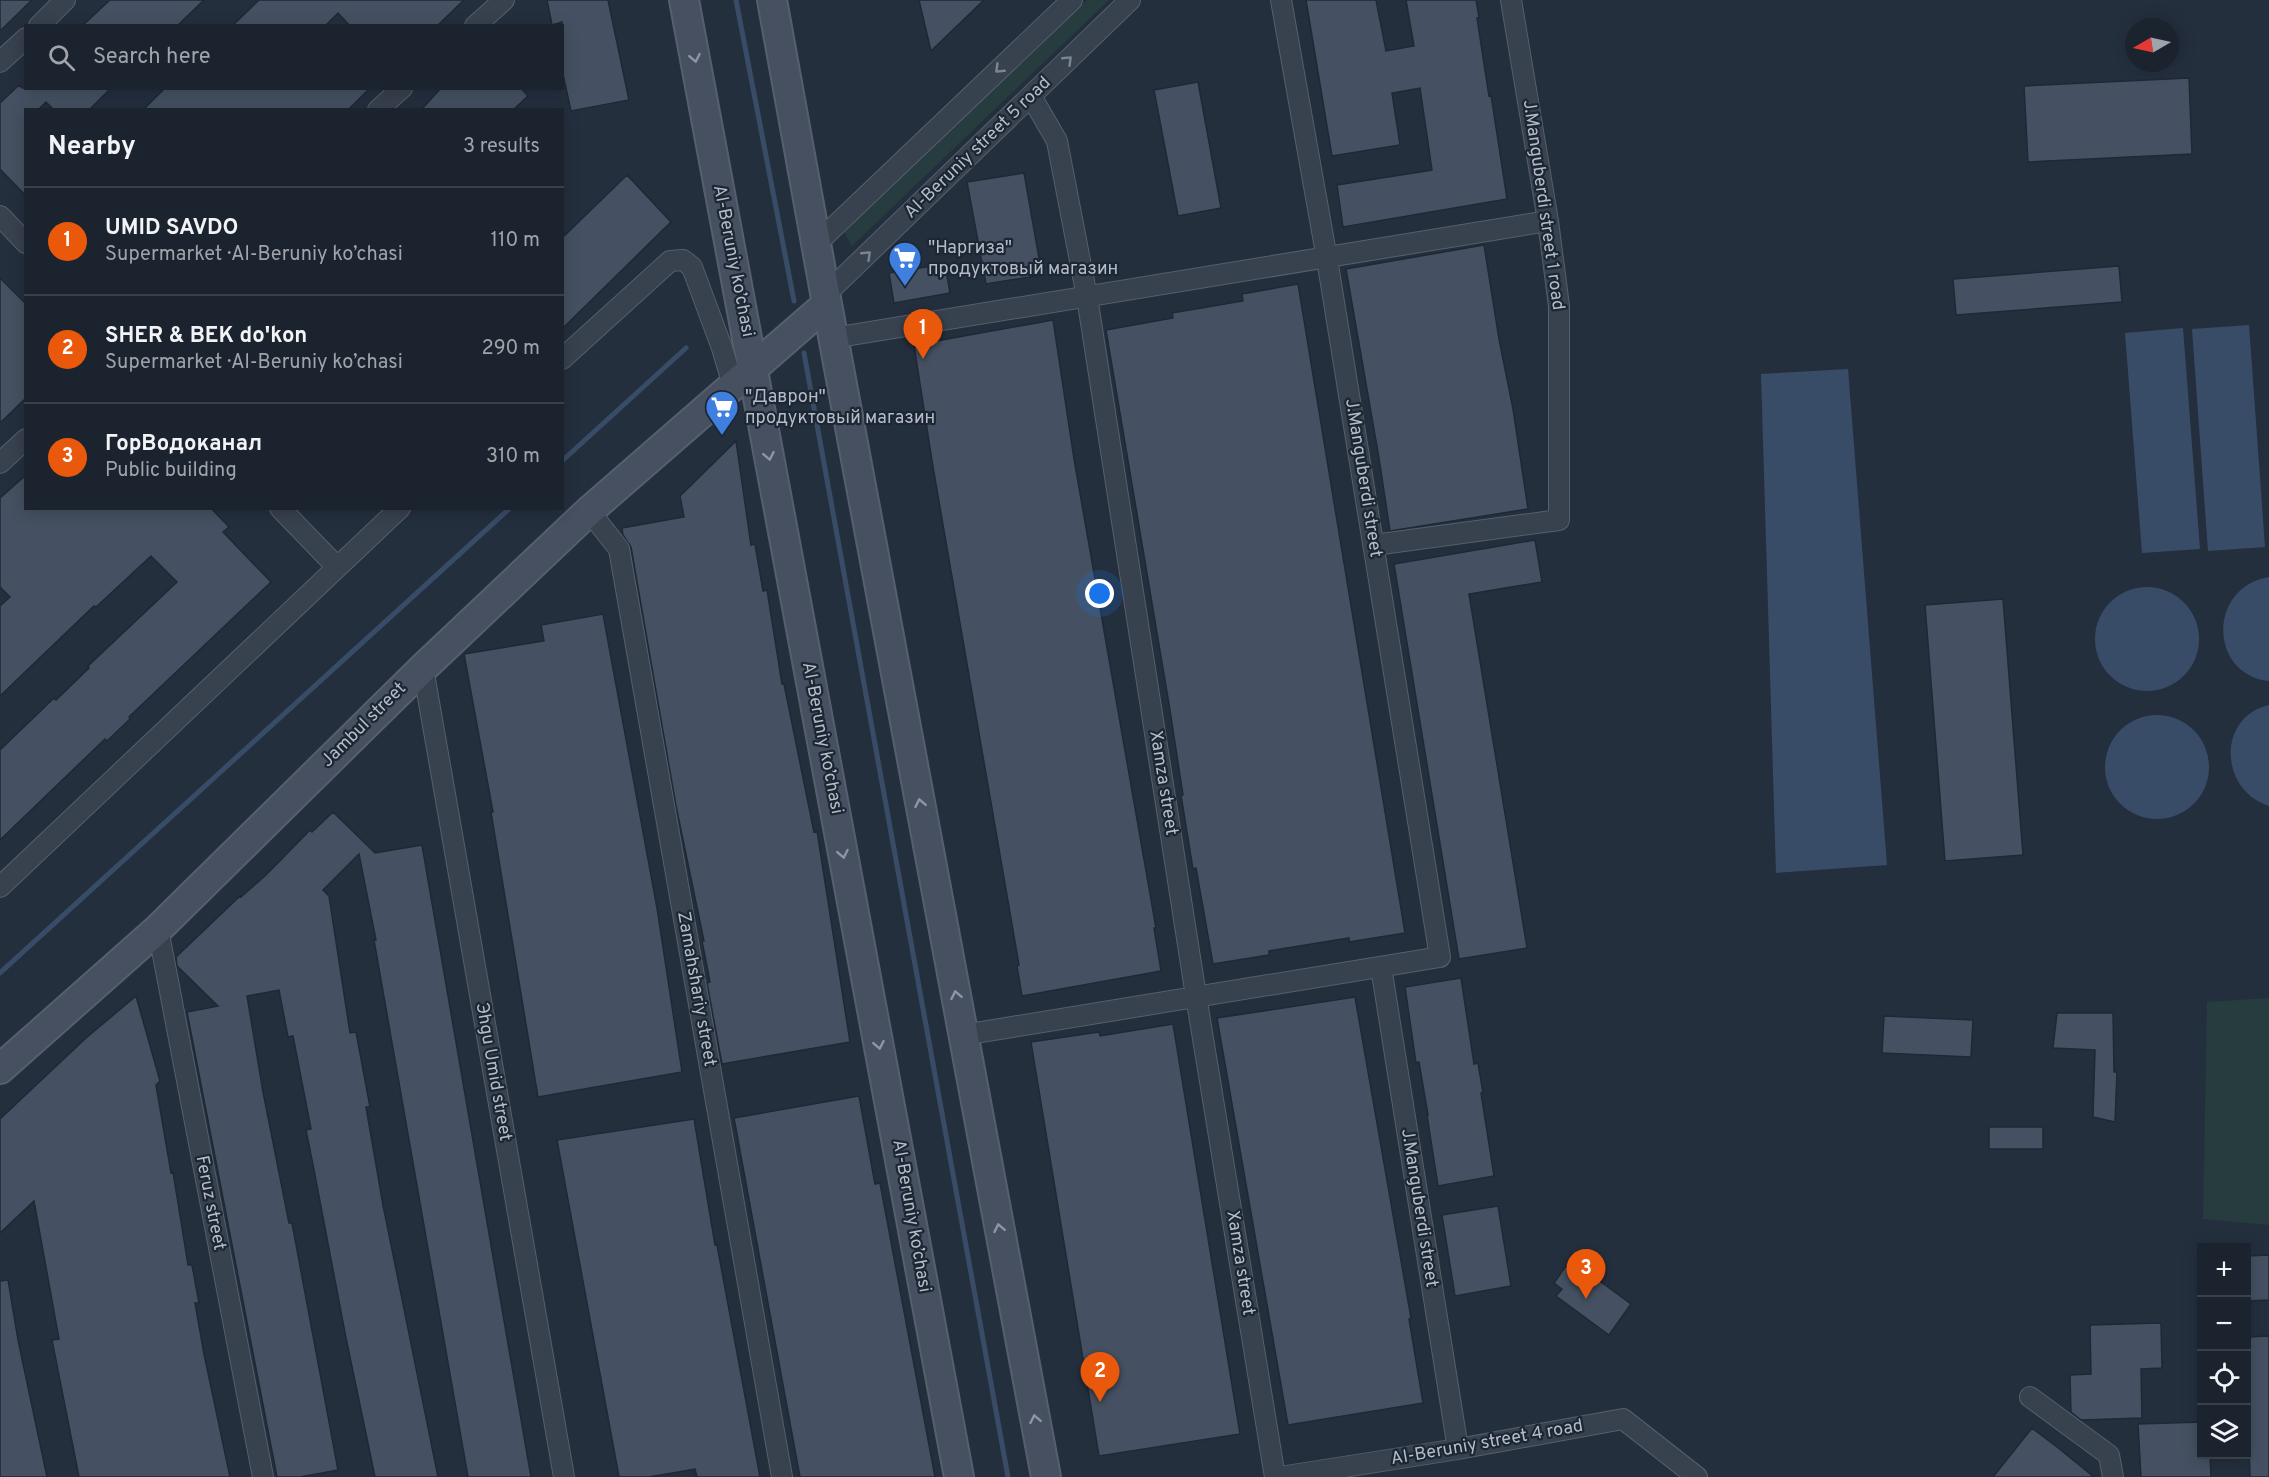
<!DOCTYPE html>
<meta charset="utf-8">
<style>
body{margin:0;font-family:Overpass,sans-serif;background:#242b36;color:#f1f3f6}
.controls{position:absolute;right:18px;bottom:18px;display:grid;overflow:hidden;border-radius:0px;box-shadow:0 3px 15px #0003}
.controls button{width:54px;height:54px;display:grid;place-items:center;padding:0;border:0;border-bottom:2px solid #39404a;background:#1b232e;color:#f1f3f6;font:30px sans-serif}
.compass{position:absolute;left:2125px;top:18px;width:54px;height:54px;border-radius:50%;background:#1b232e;box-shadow:0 3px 15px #0003;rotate:261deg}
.you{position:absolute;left:1100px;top:594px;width:21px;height:21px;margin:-15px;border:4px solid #fff;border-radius:50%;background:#1a73e8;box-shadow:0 0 0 9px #1a73e833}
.badge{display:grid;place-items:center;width:39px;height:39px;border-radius:50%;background:#ea580c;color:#fff;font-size:20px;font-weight:700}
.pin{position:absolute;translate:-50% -50px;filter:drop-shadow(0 2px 3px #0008)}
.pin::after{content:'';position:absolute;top:32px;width:21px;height:18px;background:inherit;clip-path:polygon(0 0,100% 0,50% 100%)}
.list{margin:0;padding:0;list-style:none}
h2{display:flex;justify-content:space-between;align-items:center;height:78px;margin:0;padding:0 24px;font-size:26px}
h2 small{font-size:20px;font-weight:400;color:#a0a4aa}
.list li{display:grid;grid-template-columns:39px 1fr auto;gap:18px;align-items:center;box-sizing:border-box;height:108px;padding:0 24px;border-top:2px solid #39404a}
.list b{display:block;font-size:22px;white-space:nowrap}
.list p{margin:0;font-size:20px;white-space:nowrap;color:#a0a4aa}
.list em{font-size:20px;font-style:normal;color:#a0a4aa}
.icon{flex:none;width:33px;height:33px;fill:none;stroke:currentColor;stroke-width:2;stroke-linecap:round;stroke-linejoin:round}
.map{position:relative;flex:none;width:2269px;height:1477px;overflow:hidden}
.search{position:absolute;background:#1b232e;box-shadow:0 3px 15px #0003;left:24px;top:24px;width:540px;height:66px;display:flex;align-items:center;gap:15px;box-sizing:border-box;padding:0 21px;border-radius:0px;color:#a0a4aa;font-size:22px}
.panel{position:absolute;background:#1b232e;box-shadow:0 3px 15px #0003;left:24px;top:108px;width:540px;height:402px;border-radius:0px}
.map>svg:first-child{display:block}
.green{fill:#263c3f}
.water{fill:#394c67}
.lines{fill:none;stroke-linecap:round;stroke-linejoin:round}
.stream{stroke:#394c67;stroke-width:5}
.building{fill:#455162;stroke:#1f2835;stroke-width:1.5}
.street-casing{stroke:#565f6c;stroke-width:22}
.secondary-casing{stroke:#565f6c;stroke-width:32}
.street{stroke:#38414e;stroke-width:20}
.secondary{stroke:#465061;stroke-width:28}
.oneway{stroke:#8e96a5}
.oneway2{stroke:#7c8592}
.labels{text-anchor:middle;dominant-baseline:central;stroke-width:4.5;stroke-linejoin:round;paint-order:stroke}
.street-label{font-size:18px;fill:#b4bcc9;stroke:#1d2633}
.poi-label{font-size:18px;fill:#b4bcc9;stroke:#1d2633;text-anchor:start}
</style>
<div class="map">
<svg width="2269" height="1477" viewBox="0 0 2269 1477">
<rect width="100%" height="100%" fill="#242f3e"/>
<path class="green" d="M1087,0H1109L852,246L844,232Z
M2269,998V1225L2203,1219L2207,1002Z"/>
<path class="water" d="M2249,325L2265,547L2208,551L2192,329Z
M2183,328L2200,549L2142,553L2125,333Z
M1848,369L1887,865L1776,873L1761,374Z
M2269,577V681C2208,674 2208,587 2269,577Z
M2095 639a52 52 0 1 1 104 0a52 52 0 1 1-104 0Z
M2269,705V806C2219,790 2217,717 2269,705Z
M2105 767a52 52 0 1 1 104 0a52 52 0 1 1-104 0Z"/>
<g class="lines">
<path class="stream" d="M736,0L794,301
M804,353L1008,1477
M562,461L686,348
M0,973L510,508"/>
</g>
<path class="building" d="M0,0H32L0,31Z
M110,0H204L177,26H82Z
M259,0H464L437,26H350L338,13L325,26H232Z
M547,0H608L629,100L571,111L562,70V22L552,25Z
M919,0H984L931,51Z
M1306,0H1376L1386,51L1414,46L1406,0H1476L1479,17L1477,18L1489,96L1491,95L1507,199L1343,227L1337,185L1432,170L1420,88L1392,93L1400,145L1332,156Z
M2189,78L2192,154L2028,162L2024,86Z
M1198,82L1221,208L1178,216L1154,90Z
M19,85L22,88H111L89,110H54L46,102L38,110H26V196L0,169V103Z
M165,88H370L348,110H143Z
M441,88H521L528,96L513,110H421Z
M1024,173L1042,275L986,284L967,182Z
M627,175L671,222L562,329V238Z
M1484,245L1499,339L1513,409L1528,509L1390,531L1379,458L1346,269Z
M945,264L950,293L894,303L889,273Z
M2119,266L2122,302L1956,315L1953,279Z
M0,278L26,304V398L0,423Z
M1298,284L1405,933L1349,942V938L1269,951V955L1213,964L1196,868L1193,869L1181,795H1183L1169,704L1106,330L1173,318L1172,313L1243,301L1242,294Z
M1053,320L1074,459L1156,928H1154L1161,971L1022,996L1017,966L1019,965L932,461L914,345Z
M736,441L751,545L755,544L763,591L767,590L782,684H784L814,832L817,831L850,1042L722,1064L707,983L710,982L702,941H704L676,806L631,547L623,535L622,528L684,517L680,496Z
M26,475V508H211L229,527L223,532L271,582L129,717L130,719L107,741L105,739L0,840V750L54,698L56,700L89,668L88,666L177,582L151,556L96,607L94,606L0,696V606L10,597L0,587V498Z
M1535,540L1542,582L1469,594L1527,948L1459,959L1394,564Z
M2003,599L2023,855L1945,861L1925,605Z
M603,614L657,908L682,1072L538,1097L491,812H493L464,654L544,641L541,625Z
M333,812L375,853L422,845L531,1477H468L374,940H376L359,854L323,890L329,896L350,1033L356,1032L370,1107H366L383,1205L438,1477H375L346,1338L314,1170L306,1130L311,1129L293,1036L288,1037L279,990L247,996L263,1092L289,1223H292L338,1470L300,1477H277L187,1012L218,1006L177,966L176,957L240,896L241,897L266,875L310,830L312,832Z
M1461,978L1474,1064L1478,1063L1483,1093H1481L1494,1176L1438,1186L1427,1115H1428L1419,1062L1416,1063L1405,987Z
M136,996L160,1081L156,1085L171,1173L173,1172L188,1265H192L199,1303H195L204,1354L230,1477H79L52,1340L59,1339L34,1201L0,1233V1119L86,1038Z
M1355,997L1411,1318L1409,1319L1423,1403L1288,1425L1217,1018Z
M2057,1013H2113L2114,1072H2117L2115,1122L2093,1117L2095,1050L2053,1048Z
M1884,1016L1973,1020L1971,1057L1882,1053Z
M1173,1024L1240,1434L1099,1456L1031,1042L1099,1032L1100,1036Z
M859,1096L875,1184L880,1183L935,1477H800L797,1461L734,1118Z
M694,1119L715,1245H717L760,1477H697L695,1469L649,1477H619L557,1140Z
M1989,1127H2043V1149H1989Z
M1498,1206L1511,1286L1455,1296L1442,1215Z
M2269,1255V1300L2247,1301V1256Z
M1578,1265L1631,1304L1609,1335L1556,1296L1562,1289L1554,1283L1566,1266L1573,1272Z
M8,1280L18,1340L47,1477H0V1281Z
M2161,1323L2162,1368L2141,1369L2142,1418L2081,1420L2071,1412L2070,1375L2091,1374L2090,1325Z
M2269,1336V1477H2250L2249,1444H2247V1337Z
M2202,1422V1455H2210L2211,1477H2141L2138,1424Z
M2032,1428L2057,1447L2094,1477H1993Z"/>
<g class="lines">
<defs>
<path id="street" d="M39,26L65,0
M475,26L504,0
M0,62L26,38
M1031,96L1057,141L1087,297L1196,996L1275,1477
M378,110L402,88
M0,216L26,243
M816,244L1072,0
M825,295L1130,0
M833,338L1548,221
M562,359L670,261L683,260L692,267L722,348L733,385
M0,463L26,439
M280,508L337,567
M589,511L619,549L782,1477
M1374,545L1559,520V306L1548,221L1511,0
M423,668L564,1477
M0,887L400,508
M158,929L263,1477
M1381,967L1458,1449
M963,1035L1440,957L1327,259L1281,0
M2030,1397L2109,1455L2113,1477
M1280,1477L1458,1449L1623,1419L1697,1477"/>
<path id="secondary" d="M684,0L959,1477
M772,0L827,304L1046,1477
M0,1069L158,929L423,668L589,511L827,304"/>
</defs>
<use href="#street" class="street-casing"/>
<use href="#secondary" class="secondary-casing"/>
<use href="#street" class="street"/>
<use href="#secondary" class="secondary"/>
</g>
<defs><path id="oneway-chevron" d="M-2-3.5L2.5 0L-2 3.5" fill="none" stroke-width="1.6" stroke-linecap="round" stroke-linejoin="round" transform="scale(1.5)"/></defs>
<g class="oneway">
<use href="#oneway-chevron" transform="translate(695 58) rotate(79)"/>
<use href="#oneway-chevron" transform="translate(769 456) rotate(79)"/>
<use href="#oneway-chevron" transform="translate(920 803) rotate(-101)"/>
<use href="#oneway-chevron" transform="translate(843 854) rotate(79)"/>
<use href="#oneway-chevron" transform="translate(956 995) rotate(-101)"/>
<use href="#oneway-chevron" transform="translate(879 1045) rotate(79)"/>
<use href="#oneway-chevron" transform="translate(999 1228) rotate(-101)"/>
<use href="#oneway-chevron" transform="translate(1035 1419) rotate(-101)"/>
</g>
<g class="oneway2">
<use href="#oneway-chevron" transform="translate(1068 60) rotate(-44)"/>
<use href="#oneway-chevron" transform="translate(999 69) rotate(136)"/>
<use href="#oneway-chevron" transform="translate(867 255) rotate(-44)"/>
</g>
<defs>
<symbol id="supermarket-pin" viewBox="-11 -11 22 30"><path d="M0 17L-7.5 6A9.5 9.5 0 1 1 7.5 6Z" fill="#3f7fe0" stroke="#1d2633"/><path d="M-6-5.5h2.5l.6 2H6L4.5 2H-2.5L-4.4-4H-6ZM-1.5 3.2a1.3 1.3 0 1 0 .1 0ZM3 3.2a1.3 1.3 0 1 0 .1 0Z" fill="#fff"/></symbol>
</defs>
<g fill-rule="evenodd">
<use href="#supermarket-pin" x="886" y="239" width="38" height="52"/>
<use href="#supermarket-pin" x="703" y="388" width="38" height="52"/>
</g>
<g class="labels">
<g class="street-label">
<text transform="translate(978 148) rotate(-44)">Al-Beruniy street 5 road</text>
<text transform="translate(1543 205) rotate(82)">J.Manguberdi street 1 road</text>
<text transform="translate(733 261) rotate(79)">Al-Beruniy ko’chasi</text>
<text transform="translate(1363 478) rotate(81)">J.Manguberdi street</text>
<text transform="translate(364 725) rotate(-45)">Jambul street</text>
<text transform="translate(822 738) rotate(79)">Al-Beruniy ko’chasi</text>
<text transform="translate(1163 783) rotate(81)">Xamza street</text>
<text transform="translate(696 989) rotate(80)">Zamahshariy street</text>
<text transform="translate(493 1072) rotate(80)">Эhgu Umid street</text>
<text transform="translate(210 1203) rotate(79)">Feruz street</text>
<text transform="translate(1419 1208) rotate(81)">J.Manguberdi street</text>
<text transform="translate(911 1216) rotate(80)">Al-Beruniy ko’chasi</text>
<text transform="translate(1240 1263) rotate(81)">Xamza street</text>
<text transform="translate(1487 1443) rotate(-10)">Al-Beruniy street 4 road</text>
</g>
<g class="poi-label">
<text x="928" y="248">"Наргиза"<tspan x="928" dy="21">продуктовый магазин</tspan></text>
<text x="745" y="397">"Даврон"<tspan x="745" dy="21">продуктовый магазин</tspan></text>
</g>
</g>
</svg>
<div class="controls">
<button>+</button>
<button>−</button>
<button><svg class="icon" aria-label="locate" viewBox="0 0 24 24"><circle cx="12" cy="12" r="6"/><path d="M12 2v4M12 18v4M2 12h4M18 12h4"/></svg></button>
<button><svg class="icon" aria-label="layers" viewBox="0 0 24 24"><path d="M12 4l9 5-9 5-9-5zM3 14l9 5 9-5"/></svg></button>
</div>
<svg class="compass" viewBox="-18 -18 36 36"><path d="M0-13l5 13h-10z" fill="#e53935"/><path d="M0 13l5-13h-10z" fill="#a0a4aa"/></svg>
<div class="you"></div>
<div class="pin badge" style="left:923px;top:359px">1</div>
<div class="pin badge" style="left:1100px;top:1402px">2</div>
<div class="pin badge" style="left:1586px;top:1299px">3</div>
<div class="search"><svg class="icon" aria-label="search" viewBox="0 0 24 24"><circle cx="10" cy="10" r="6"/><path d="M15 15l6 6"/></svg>Search here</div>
<section class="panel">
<h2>Nearby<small>3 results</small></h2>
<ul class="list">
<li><span class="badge">1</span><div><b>UMID SAVDO</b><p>Supermarket · Al-Beruniy ko’chasi</p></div><em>110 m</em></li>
<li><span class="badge">2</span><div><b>SHER &amp; BEK do'kon</b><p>Supermarket · Al-Beruniy ko’chasi</p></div><em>290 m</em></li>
<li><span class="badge">3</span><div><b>ГорВодоканал</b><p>Public building</p></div><em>310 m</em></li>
</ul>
</section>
</div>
